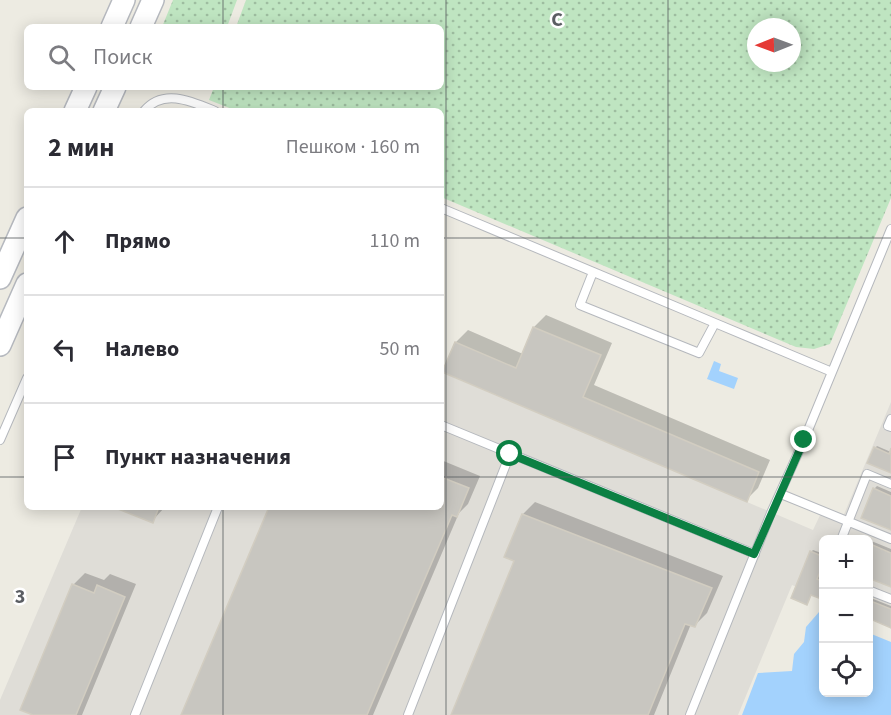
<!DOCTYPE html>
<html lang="ru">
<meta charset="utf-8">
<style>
body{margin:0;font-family:"Source Sans 3",sans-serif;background:#f2f2f3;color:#2b2b33}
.controls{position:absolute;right:18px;bottom:18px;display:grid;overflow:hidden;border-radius:9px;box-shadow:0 3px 15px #0003}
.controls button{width:54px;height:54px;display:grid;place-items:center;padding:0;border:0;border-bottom:2px solid #e1e1e2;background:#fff;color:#2b2b33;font:30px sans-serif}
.compass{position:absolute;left:747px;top:18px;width:54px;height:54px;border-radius:50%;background:#fff;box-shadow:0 3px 15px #0003;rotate:269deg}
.stop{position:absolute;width:18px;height:18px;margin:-14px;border:4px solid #0b8043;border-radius:50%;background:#fff}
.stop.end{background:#0b8043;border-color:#fff;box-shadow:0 2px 6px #0008}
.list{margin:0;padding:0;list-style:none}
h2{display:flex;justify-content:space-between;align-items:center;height:78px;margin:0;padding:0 24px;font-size:26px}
h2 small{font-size:20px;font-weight:400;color:#7c7c81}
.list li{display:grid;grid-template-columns:39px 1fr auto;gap:18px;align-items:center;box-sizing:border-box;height:108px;padding:0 24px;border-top:2px solid #e1e1e2}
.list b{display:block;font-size:22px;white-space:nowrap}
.list em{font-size:20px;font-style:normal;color:#7c7c81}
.icon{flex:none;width:33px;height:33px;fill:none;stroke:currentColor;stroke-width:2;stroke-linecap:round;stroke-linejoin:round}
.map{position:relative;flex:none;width:891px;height:715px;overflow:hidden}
.search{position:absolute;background:#fff;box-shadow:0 3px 15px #0003;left:24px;top:24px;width:420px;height:66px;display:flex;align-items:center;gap:15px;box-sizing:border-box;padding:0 21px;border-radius:9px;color:#7c7c81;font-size:22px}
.panel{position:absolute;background:#fff;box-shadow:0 3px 15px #0003;left:24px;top:108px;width:420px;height:402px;border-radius:9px}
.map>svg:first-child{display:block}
.industrial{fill:#dfddd7}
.grass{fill:url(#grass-dots);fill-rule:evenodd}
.water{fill:#a3d2fd}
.shadow{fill:#0003}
.building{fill:#c8c6c0;stroke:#d2cdc1;stroke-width:1.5}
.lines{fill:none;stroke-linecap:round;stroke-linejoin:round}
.lane-casing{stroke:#b5b8bd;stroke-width:10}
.secondary-casing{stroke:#b6b9bf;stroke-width:24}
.lane{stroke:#fff;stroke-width:8}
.secondary{stroke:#fff;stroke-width:21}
.route{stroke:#0b8043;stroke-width:8}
.grid{fill:none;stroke:#5b5e63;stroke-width:1.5;stroke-opacity:0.55}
.grid-label{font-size:20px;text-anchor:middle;font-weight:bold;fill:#5b5e63;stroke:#fff;stroke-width:5;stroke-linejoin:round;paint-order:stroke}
</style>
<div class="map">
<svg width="891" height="715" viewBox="0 0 891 715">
<defs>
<pattern id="grass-dots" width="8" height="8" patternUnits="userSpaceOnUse" patternTransform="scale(1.5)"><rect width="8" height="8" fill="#bfe5c1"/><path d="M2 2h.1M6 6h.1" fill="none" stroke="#9ebda0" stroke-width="1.8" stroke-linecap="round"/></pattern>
</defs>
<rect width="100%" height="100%" fill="#edebe2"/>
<path class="industrial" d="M441,372L813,530L822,511L842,519L891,402V626L869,617L868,540H824L823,598L792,585L738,715H0V700L82,507H441Z"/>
<path class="grass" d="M173,0H237L227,27H162Z
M246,0H891V198L830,344L814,349L796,347L441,197V111H237L209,100L214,87H441V27H236ZM756,27H792V63H756Z"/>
<path class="water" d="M714,361L721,364L719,371L738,378L734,389L707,379Z
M819,612L823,614L824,692H868L869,633L891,642V715H742L758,673L792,671L794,654L804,642L806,627Z"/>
<path class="shadow" d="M546,315L612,343L594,385L770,460L758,488L746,500L444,371L456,342L468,330L523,354L534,327Z
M877,446L891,452V471L875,448Z
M441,460L480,476L468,504L459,513L373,715H182L271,507H441Z
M877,486L891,492V529L874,489Z
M535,502L723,576L707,613L695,625L691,624L654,715H453L516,560L523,514Z
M117,507H165L152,521Z
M859,536L891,549V586L868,576V540H856Z
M813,550L824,554V564L819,576L824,578V598L812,594L807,603L811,552Z
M85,573L104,580L110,574L136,584L82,715H37L73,585Z
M868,597L891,606V626L868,617Z"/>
<path class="building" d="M533,327L601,355L583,397L759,472L747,502L442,372L455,342L516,368Z
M874,447L889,454L891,448V473L867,463Z
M441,477L469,488L457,517L452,515L367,715H181L269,507H441Z
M873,488L891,496V530L861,518Z
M113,507H159L153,523Z
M522,514L712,588L695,627L685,624L648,715H451L514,561L504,557Z
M868,543L891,553V587L868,578Z
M810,551L824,557V563L817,579L824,582V600L811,595L807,605L791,598Z
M72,584L94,593L97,585L125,597L76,715H33L20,710Z
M868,600L891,609V628L868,618Z"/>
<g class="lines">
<defs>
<path id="lane" d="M144,111C163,88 191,101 215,111
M441,208L715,323
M593,272L580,305L699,353L715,323L832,372
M891,419L888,426L891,427
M441,425L755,554
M0,440L27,378
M781,494L891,539
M841,540L867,474L891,484
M868,590L891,599
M135,715L218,507
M408,715L510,454
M690,715L771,513L804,440L891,229"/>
<path id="secondary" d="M112,27L124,0
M141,27L153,0
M75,111L86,87
M104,111L115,87
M0,278L27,218
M0,345L27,284"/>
</defs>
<use href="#lane" class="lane-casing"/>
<use href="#secondary" class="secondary-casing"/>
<use href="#lane" class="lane"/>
<use href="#secondary" class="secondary"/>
</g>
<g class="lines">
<path class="route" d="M510,454L754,554L804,440"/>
</g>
<path class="grid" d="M223,0V27M446,0V715M668,0V715M223,87V111M0,238H27M441,238H891M0,477H27M441,477H891M223,507V715"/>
<g class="grid-label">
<text x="557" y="26">C</text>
<text x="20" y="603">3</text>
</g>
</svg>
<div class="controls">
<button>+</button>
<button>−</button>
<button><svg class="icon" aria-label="locate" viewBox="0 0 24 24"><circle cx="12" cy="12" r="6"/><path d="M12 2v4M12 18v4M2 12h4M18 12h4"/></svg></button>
</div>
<svg class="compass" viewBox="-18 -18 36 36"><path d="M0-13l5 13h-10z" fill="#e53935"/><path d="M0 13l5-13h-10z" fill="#7c7c81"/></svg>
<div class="stop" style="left:510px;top:454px"></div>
<div class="stop end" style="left:804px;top:440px"></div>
<div class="search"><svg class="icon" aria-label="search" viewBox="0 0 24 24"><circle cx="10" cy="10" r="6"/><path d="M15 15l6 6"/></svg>Поиск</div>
<section class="panel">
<h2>2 мин<small>Пешком · 160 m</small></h2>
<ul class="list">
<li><svg class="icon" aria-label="ahead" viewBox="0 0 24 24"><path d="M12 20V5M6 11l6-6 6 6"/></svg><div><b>Прямо</b></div><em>110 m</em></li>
<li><svg class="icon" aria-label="left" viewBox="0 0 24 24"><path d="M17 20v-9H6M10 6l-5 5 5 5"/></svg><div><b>Налево</b></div><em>50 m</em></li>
<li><svg class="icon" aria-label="arrive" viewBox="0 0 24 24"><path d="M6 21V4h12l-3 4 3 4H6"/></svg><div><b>Пункт назначения</b></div></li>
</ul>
</section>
</div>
